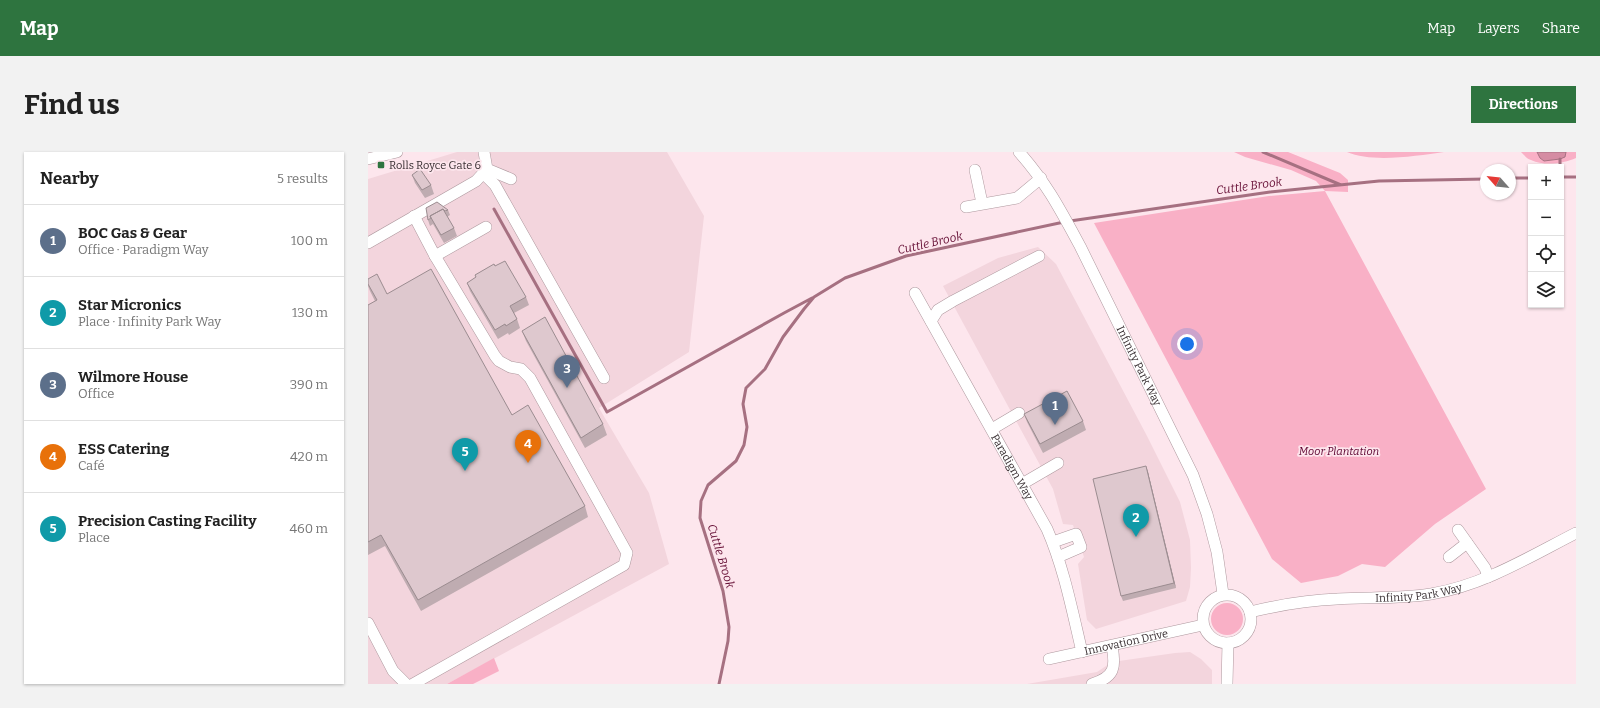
<!DOCTYPE html>
<meta charset="utf-8">
<style>
body{margin:0;font-family:Bitter,serif;background:#f2f2f2;color:#222}
.controls{position:absolute;right:12px;top:12px;display:grid;overflow:hidden;border-radius:0px;box-shadow:0 1px 3px #0004}
.controls button{width:36px;height:36px;display:grid;place-items:center;padding:0;border:0;border-bottom:1px solid #e0e0e0;background:#fff;color:#222;font:20px sans-serif}
.compass{position:absolute;left:1112px;top:12px;width:36px;height:36px;border-radius:50%;background:#fff;box-shadow:0 1px 3px #0004;rotate:297deg}
.you{position:absolute;left:819px;top:192px;width:14px;height:14px;margin:-10px;border:3px solid #fff;border-radius:50%;background:#1a73e8;box-shadow:0 0 0 6px #1a73e833}
.badge{display:grid;place-items:center;width:26px;height:26px;border-radius:50%;background:#2e743f;color:#fff;font-size:13px;font-weight:700}
.pin{position:absolute;translate:-50% -33px;filter:drop-shadow(0 1px 2px #0008)}
.pin::after{content:'';position:absolute;top:21px;width:14px;height:12px;background:inherit;clip-path:polygon(0 0,100% 0,50% 100%)}
.list{margin:0;padding:0;list-style:none}
h2{display:flex;justify-content:space-between;align-items:center;height:52px;margin:0;padding:0 16px;font-size:17px}
h2 small{font-size:13px;font-weight:400;color:#767676}
.list li{display:grid;grid-template-columns:26px 1fr auto;gap:12px;align-items:center;box-sizing:border-box;height:72px;padding:0 16px;border-top:1px solid #e0e0e0}
.list b{display:block;font-size:15px;white-space:nowrap}
.list p{margin:0;font-size:13px;white-space:nowrap;color:#767676}
.list em{font-size:13px;font-style:normal;color:#767676}
.icon{flex:none;width:22px;height:22px;fill:none;stroke:currentColor;stroke-width:2;stroke-linecap:round;stroke-linejoin:round}
.map{position:relative;flex:none;width:1208px;height:532px;overflow:hidden;border-radius:0px}
header{display:flex;align-items:center;gap:24px;box-sizing:border-box;height:56px;padding:0 20px;background:#2e743f;color:#fff}
header strong{font-size:19px}
nav{display:flex;gap:22px;margin-inline-start:auto;font-size:14px}
.intro{display:flex;align-items:center;justify-content:space-between;box-sizing:border-box;height:96px;padding:0 24px}
h1{margin:0;font-size:28px}
.button{padding:10px 18px;border-radius:0px;background:#2e743f;color:#fff;font-size:14px;font-weight:700}
main{display:flex;gap:24px;padding:0 24px}
aside{flex:1;background:#fff;border-radius:0px;box-shadow:0 1px 3px #0004}
.map>svg:first-child{display:block}
.built{fill:#f3d5dd}
.green{fill:#f9b0c6}
.water{fill:#d58ca3;stroke:#a67081}
.lines{fill:none;stroke-linecap:round;stroke-linejoin:round}
.stream{stroke:#a67081;stroke-width:3}
.minor-casing{stroke:#ae989e;stroke-width:12}
.minor{stroke:#fff;stroke-width:11}
.wall{fill:#bfacb1}
.shaded-wall{fill:#9b8c90}
.building{fill:#dec8ce;stroke:#9b8c90}
.poi-dot{fill:#2e743f;stroke:#fde6ed;stroke-width:1.5}
.labels{text-anchor:middle;dominant-baseline:central;stroke-width:3.5;stroke-linejoin:round;paint-order:stroke}
.poi-label{font-size:11px;fill:#382f32;stroke:#fde6ed;text-anchor:start}
.street-label{font-size:11px;fill:#382f32;stroke:#fde6ed}
.park-label{font-size:11px;font-style:italic;fill:#5c022f;stroke:#fde6ed}
.water-label{font-size:12px;font-style:italic;fill:#681238;stroke:#fde6ed}
</style>
<header>
<strong>Map</strong>
<nav><a>Map</a><a>Layers</a><a>Share</a></nav>
</header>
<div class="intro"><h1>Find us</h1><a class="button">Directions</a></div>
<main>
<aside>
<h2>Nearby<small>5 results</small></h2>
<ul class="list">
<li><span class="badge" style="background:#5c6f8a">1</span><div><b>BOC Gas &amp; Gear</b><p>Office · Paradigm Way</p></div><em>100 m</em></li>
<li><span class="badge" style="background:#0f9aa8">2</span><div><b>Star Micronics</b><p>Place · Infinity Park Way</p></div><em>130 m</em></li>
<li><span class="badge" style="background:#5c6f8a">3</span><div><b>Wilmore House</b><p>Office</p></div><em>390 m</em></li>
<li><span class="badge" style="background:#e8710a">4</span><div><b>ESS Catering</b><p>Café</p></div><em>420 m</em></li>
<li><span class="badge" style="background:#0f9aa8">5</span><div><b>Precision Casting Facility</b><p>Place</p></div><em>460 m</em></li>
</ul>
</aside>
<div class="map">
<svg width="1208" height="532" viewBox="0 0 1208 532">
<rect width="100%" height="100%" fill="#fde6ed"/>
<path class="built" d="M89,0H299L336,64L321,200L231,256L281,341L301,412L79,532H0V27Z
M670,95L688,112L779,284L812,350L822,388L823,416L822,435L818,449L728,477L719,468L710,412L716,405L705,373L695,372L685,337L575,134L630,106Z
M822,500L833,507L844,518V532H659L729,520L744,510L807,501Z"/>
<path class="green" d="M866,0H920L972,21L980,28V40L957,39L1118,337L1067,372L1017,415L994,412L970,424L933,431L904,407L726,71L901,44L957,39L948,29L923,18L877,5Z
M979,0H1076C1048,4 1004,11 979,0Z
M1153,0H1169L1172,6L1176,9L1192,7L1197,5L1198,0H1208V6C1195,12 1176,14 1163,8C1159,7 1156,3 1153,0Z
M843 467a16 16 0 1 1 32 0a16 16 0 1 1-32 0Z
M126,506L131,519L105,532H79Z"/>
<path class="water" d="M1169,0H1198L1197,5L1192,7L1176,9L1172,6Z"/>
<g class="lines">
<path class="stream" d="M895,0L973,33
M1192,15V7
M1193,25H1208
M1142,26H1163
M126,57L239,260L416,161L444,146
M702,69L902,40L1011,29L1118,27
M351,532L360,489L361,475L355,439L332,366L333,349L340,333L368,309L376,293L379,275L375,252L378,236L397,217L415,185L436,157L446,145L477,126L538,104L696,70"/>
<defs>
<g id="minor">
<path d="M116,0L119,17L143,27"/>
<path id="s1" d="M651,0C678,30 693,59 712,94L825,323L839,362L849,400L855,442"/>
<path d="M0,7L29,0"/>
<path d="M607,18L614,51"/>
<path d="M115,21L127,33L236,226"/>
<path d="M598,55L649,46L673,26"/>
<path d="M0,91L108,29L119,17"/>
<path d="M67,104L118,75"/>
<path id="s2" d="M547,141L679,377C696,416 704,458 714,500"/>
<path d="M563,169L570,158L585,149L671,104"/>
<path d="M624,277L651,261"/>
<path d="M654,332L690,311"/>
<path d="M1090,378L1117,416L1120,425"/>
<path d="M685,390L708,382L713,395L690,405"/>
<path d="M1081,405L1099,391"/>
<circle cx="859" cy="467" r="24"/>
<path id="s3" d="M882,460C911,453 940,448 969,447C1000,445 1032,447 1063,442C1116,433 1161,405 1208,381"/>
<path d="M0,471L25,519L38,532"/>
<path id="s4" d="M681,507L835,473"/>
<path d="M45,532L256,413L259,401L162,226L153,217L142,215L131,209L127,204L67,104L46,64"/>
<path d="M724,532C747,525 748,515 744,494"/>
<path d="M859,532L860,491"/>
</g>
</defs>
<use href="#minor" class="minor-casing"/>
<use href="#minor" class="minor"/>
</g>
<path class="wall" d="M44,23L63,33L66,42L57,46L47,31Z
M80,58L82,63L79,65L86,76L89,84L76,91L65,72L62,74L60,68Z
M127,114L158,145L161,153L146,161L149,167L152,176L141,183L140,181L130,187L102,139L99,131L108,126L107,123Z
M0,127L19,142L144,263L217,354L220,365L53,459L17,394L0,403V153L7,149L2,139L0,134Z
M154,179L235,272L239,283L217,296L158,189Z
M656,262L715,269L718,278L675,301L659,270Z
M778,314L780,320L808,436L755,449L753,444Z"/>
<path class="shaded-wall" d="M778,314L780,320L808,436L806,431Z"/>
<path class="building" d="M52,17L63,33L54,38L44,23Z
M69,50L80,58L77,59L75,57L62,64L63,66L60,68L58,56Z
M75,57L86,76L73,83L62,64Z
M137,109L158,145L142,154L149,167L138,174L137,172L127,178L99,131L108,125L107,123L126,112L127,114Z
M63,117L144,263L160,253L217,354L50,448L13,383L0,390V153L9,148L0,132V127L9,122L19,142Z
M177,165L235,272L213,286L154,179Z
M699,239L715,269L672,292L656,262Z
M778,314L806,431L753,444L725,327Z"/>
<rect class="poi-dot" x="9" y="9" width="8" height="8" rx="2"/>
<g class="labels">
<g class="poi-label">
<text x="21" y="13">Rolls Royce Gate 6</text>
</g>
<g class="street-label">
<text stroke="none"><textPath href="#s1" startOffset="246">Infinity Park Way</textPath></text>
<text stroke="none"><textPath href="#s2" startOffset="199">Paradigm Way</textPath></text>
<text stroke="none"><textPath href="#s3" startOffset="170">Infinity Park Way</textPath></text>
<text stroke="none"><textPath href="#s4" startOffset="79">Innovation Drive</textPath></text>
</g>
<g class="park-label">
<text x="971" y="299">Moor Plantation</text>
</g>
<g class="water-label">
<text transform="translate(881 34) rotate(-8)">Cuttle Brook</text>
<text transform="translate(562 91) rotate(-13)">Cuttle Brook</text>
<text transform="translate(353 404) rotate(73)">Cuttle Brook</text>
</g>
</g>
</svg>
<div class="controls">
<button>+</button>
<button>−</button>
<button><svg class="icon" aria-label="locate" viewBox="0 0 24 24"><circle cx="12" cy="12" r="6"/><path d="M12 2v4M12 18v4M2 12h4M18 12h4"/></svg></button>
<button><svg class="icon" aria-label="layers" viewBox="0 0 24 24"><path d="M12 4l9 5-9 5-9-5zM3 14l9 5 9-5"/></svg></button>
</div>
<svg class="compass" viewBox="-18 -18 36 36"><path d="M0-13l5 13h-10z" fill="#e53935"/><path d="M0 13l5-13h-10z" fill="#767676"/></svg>
<div class="you"></div>
<div class="pin badge" style="left:687px;top:273px;background:#5c6f8a">1</div>
<div class="pin badge" style="left:768px;top:385px;background:#0f9aa8">2</div>
<div class="pin badge" style="left:199px;top:236px;background:#5c6f8a">3</div>
<div class="pin badge" style="left:160px;top:311px;background:#e8710a">4</div>
<div class="pin badge" style="left:97px;top:319px;background:#0f9aa8">5</div>
</div>
</main>
